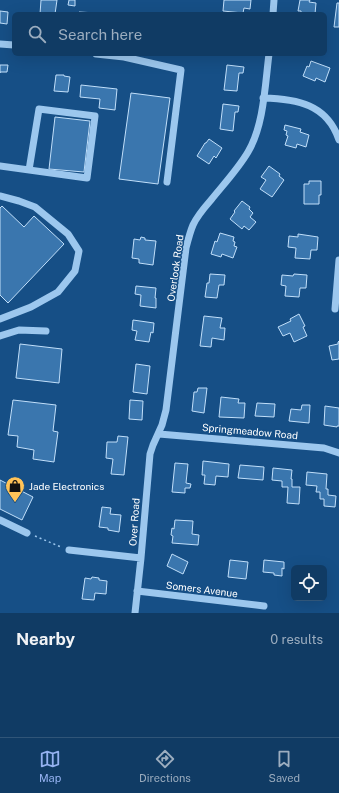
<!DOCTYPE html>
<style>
body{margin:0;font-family:"Public Sans",sans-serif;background:#1e466d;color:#f1f3f6}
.controls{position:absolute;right:12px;bottom:12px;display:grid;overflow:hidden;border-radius:6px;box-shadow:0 4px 16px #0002}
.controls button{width:36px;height:36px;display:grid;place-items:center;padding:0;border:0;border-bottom:1px solid #305578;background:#103b64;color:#f1f3f6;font:20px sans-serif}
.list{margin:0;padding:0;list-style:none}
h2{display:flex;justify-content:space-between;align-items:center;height:52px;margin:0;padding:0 16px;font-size:17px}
h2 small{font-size:13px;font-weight:400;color:#9cadbf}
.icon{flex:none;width:22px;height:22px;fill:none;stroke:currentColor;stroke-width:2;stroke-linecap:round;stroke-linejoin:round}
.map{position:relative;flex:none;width:339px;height:613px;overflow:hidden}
.search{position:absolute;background:#103b64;box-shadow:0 4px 16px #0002;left:12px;right:12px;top:12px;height:44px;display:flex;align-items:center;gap:10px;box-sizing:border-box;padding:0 14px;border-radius:6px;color:#9cadbf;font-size:15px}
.sheet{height:124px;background:#103b64}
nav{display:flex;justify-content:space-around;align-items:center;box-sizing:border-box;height:56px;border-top:1px solid #305578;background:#103b64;font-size:11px;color:#9cadbf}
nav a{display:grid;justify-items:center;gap:2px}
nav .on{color:#95b2f1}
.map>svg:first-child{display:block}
.building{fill:#3a76ae;stroke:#c1dffa}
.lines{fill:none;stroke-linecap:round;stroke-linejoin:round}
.path{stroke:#9cc7ee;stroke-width:1.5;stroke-dasharray:2 3;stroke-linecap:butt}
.minor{stroke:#9cc7ee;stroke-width:7}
.labels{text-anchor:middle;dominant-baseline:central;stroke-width:3;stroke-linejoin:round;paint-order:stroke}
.street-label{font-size:10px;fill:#fff;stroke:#164f86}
.poi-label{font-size:10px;fill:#fff;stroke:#164f86;text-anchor:start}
</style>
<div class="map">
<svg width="339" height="613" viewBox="0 0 339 613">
<rect width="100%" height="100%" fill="#164f86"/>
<path class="building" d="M41,0H57L55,14H40Z
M69,0H75V6L68,5Z
M224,0H251L250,9L244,8L243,13L223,11Z
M300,0H310L309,2L316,3L315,14H316H301V11H298Z
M337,3H339V27H334Z
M0,11L8,12L7,24L0,23Z
M79,12L97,13V14H78Z
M311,61L330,68L325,82L316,78L315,81L303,76L307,66L309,67Z
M0,65H8L7,72H0V73Z
M227,65L244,67L243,73H239L237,91L224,90Z
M56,75H64V76L70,77L68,92L54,91Z
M81,85L117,89L115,110L99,108L100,99L80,97Z
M131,93L170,98L158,184L119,179Z
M223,104L239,106L238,112H235L233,131L220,129Z
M55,117L90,121L84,172L49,169Z
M285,125L301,129L300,132L309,135L306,147L297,144L296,148L285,145L288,136L286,135L287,131L284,130Z
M209,139L222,148L216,158L214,156L209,164L197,156L205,143H206Z
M269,166L280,174L279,176L284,180L272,197L260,189L266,180L261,177Z
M309,181H321V195H319V204H304V184H309Z
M242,201L250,207L249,209L253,213L250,217L256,222L249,230L244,226L242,229L230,219L235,212L234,211Z
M2,206L24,227L34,216L64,244L8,303L0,295V208Z
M220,233L234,237L233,241L235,242L234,246L237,247L233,258L222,254L221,257L211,254L215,241L217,242Z
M298,234L318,237L317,250H311L310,259L295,258L296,248L288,247L289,236L298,237Z
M141,237L145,238V240L156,241L153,265L139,263V259L132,258L134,239L140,240Z
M210,274L225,275L224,285H219L217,298L205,297L207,283H209Z
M294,274L307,275L306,288H300L299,297L285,296L286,286L281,285L282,275L293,276Z
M136,286L156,288L155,298H156V308L140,306L141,295L135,294Z
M299,314L305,326L303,327L307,336L294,342L290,333L283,336L278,327L291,321L290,319Z
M204,316L222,318L220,328H225L224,340L212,338L211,347L200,346Z
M133,320L154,323L153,333L151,332L149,342L135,340L137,331L132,330Z
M339,341V359L332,360L329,346L338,344V342Z
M20,344L62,349L59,383L16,378Z
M136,364L150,366L147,394L133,392Z
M198,388H207L204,413L192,411L194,392H197Z
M221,397L239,399L238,403H245L244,418L219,417Z
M13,400L56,405L53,431L58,432L54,462L33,459L34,450L17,447L18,436L8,435Z
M130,400L143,401L142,420L129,419Z
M257,403L275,404L274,417L255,416Z
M302,405H310L309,423L289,421L291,409L301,410Z
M325,406L339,408V426H337V427L324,425Z
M118,436L128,437L124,475L111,474L113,459L106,458L107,442H117Z
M203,461L229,464L228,477L216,476L215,485L204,484L205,475H202Z
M175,463L188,464L186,483L191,484L190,488H185V493L172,492Z
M240,465L264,467L263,480L238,478Z
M273,468L292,470L291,479H292V487H300L299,504L287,503L288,487H282V481L272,480Z
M307,472L327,474L326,489H328V495L336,496L335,507L324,506V499H320V492H316L317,486L306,485Z
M0,480L33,497L22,520L0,509Z
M102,507L111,508L110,514L121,515L119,532L108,530V528L99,527Z
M175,520L193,521L192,534L199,535L198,545L172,543L173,536L171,535L172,528L174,529Z
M172,554L188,562L183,574L167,566Z
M230,560L248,562L246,579L228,577Z
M264,560L284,562V569L282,568V576L274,575V573L263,572Z
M92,577L99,578V580L107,581L106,594L95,593L94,600L82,599L85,578L91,579Z"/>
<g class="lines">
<path class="path" d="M35,536L61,547"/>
<path class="minor" d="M273,14L274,0
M0,44L14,45
M96,54L124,57L181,70L167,182
M263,98C297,99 327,104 339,140
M0,166L87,178L95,116L39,109L29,170
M0,196L19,201L35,207L68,234L79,251L75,271L58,292L31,307L0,319
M335,309L339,260
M0,336L19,330L46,331
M159,434L324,448L339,453
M0,520L27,533
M69,550L141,558
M137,591L264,606
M135,613L141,558L150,454L153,445L162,425L166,410L186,248C188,240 190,232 193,225C197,216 204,208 211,200C223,185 238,169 248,152C264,125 265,85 269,54"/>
</g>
<defs>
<symbol id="shop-pin" viewBox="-11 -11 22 30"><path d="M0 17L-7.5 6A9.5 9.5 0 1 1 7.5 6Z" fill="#ffc358" stroke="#164f86"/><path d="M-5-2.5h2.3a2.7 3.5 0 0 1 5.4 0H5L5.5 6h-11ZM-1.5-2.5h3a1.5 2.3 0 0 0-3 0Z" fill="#111"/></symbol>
</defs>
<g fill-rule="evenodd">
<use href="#shop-pin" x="4" y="475" width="22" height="30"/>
</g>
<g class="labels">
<g class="street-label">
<text transform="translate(175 268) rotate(-82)">Overlook Road</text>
<text transform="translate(250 431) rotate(5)">Springmeadow Road</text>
<text transform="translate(134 522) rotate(-86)">Over Road</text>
<text transform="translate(202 589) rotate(7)">Somers Avenue</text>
</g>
<g class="poi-label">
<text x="29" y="486">Jade Electronics</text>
</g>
</g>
</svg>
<div class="controls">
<button><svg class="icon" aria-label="locate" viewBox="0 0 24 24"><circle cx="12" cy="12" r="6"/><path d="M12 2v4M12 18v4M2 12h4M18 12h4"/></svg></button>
</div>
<div class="search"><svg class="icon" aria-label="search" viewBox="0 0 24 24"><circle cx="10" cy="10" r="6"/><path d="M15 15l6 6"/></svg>Search here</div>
</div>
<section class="sheet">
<h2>Nearby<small>0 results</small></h2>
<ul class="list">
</ul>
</section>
<nav>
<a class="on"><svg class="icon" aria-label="map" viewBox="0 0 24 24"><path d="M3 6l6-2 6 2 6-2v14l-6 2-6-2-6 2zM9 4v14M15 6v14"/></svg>Map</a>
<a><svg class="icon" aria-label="directions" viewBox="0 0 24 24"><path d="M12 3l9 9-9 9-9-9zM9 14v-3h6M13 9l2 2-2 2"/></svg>Directions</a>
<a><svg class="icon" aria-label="saved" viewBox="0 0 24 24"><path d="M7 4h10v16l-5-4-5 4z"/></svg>Saved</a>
</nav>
